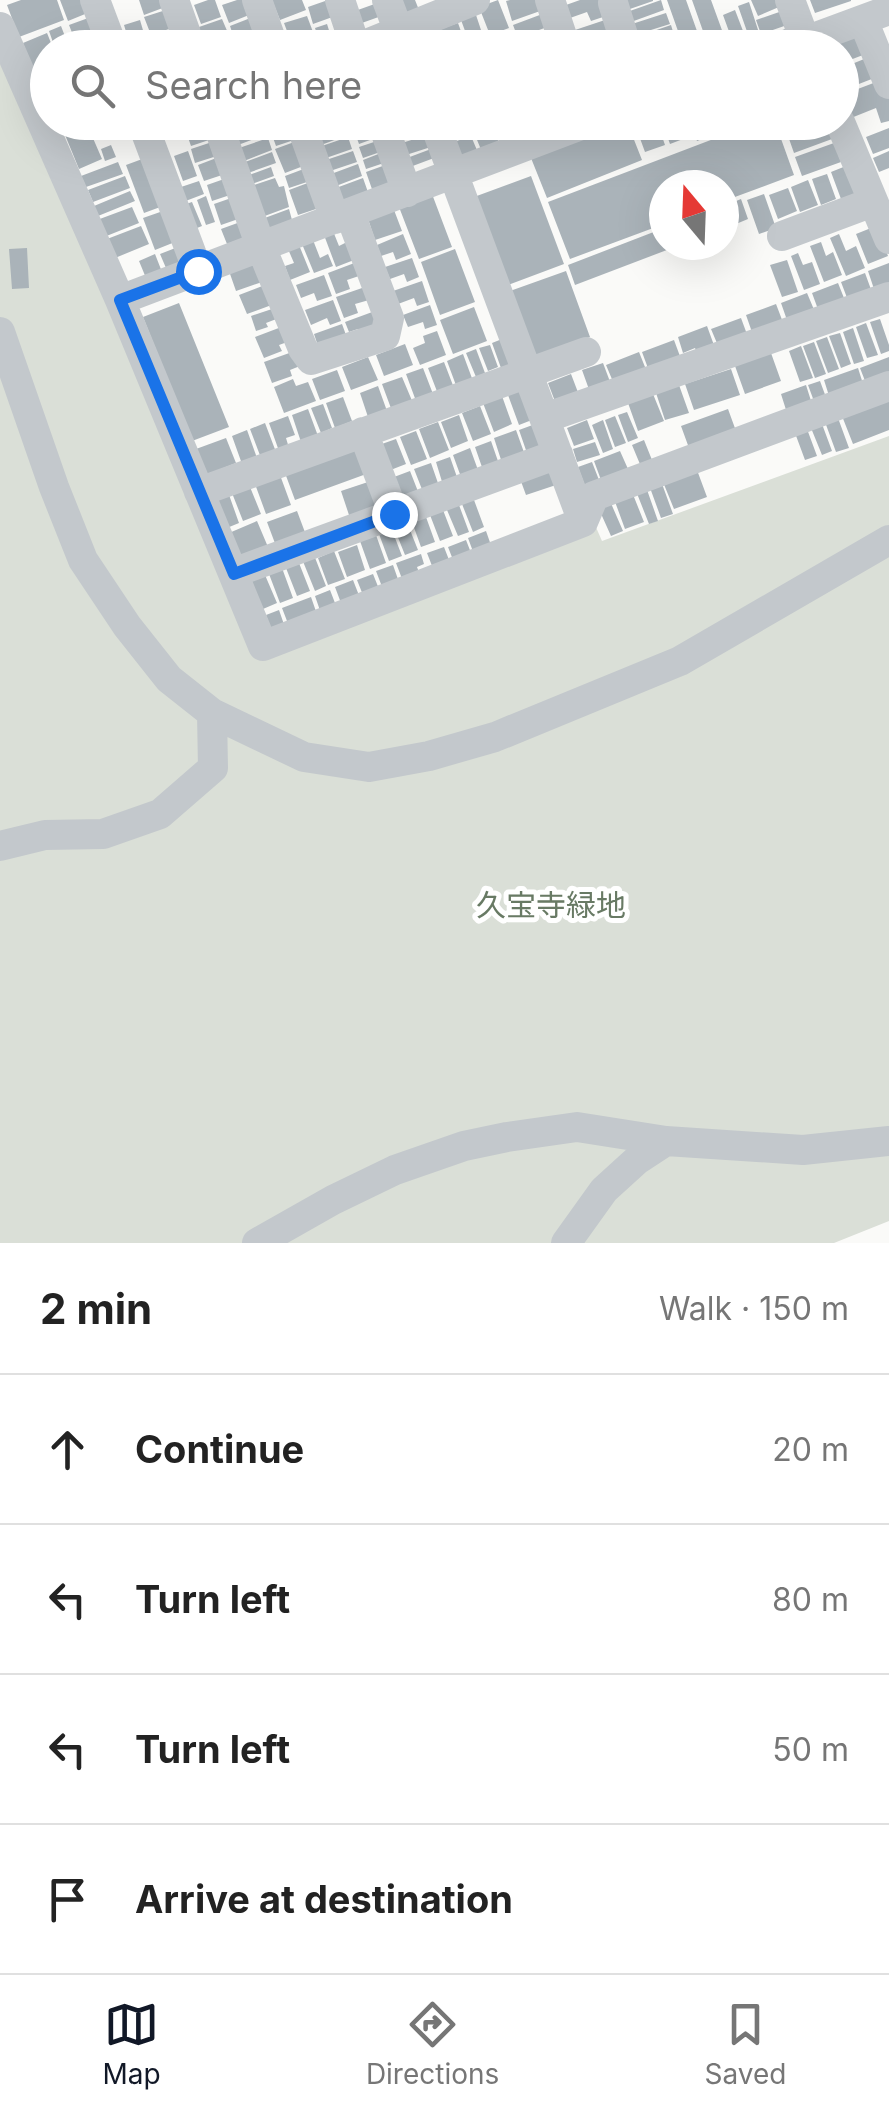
<!DOCTYPE html>
<meta charset="utf-8">
<style>
body{margin:0;font-family:Inter,"Noto Sans JP",sans-serif;background:#f2f2f2;color:#222}
.compass{position:absolute;left:649px;top:170px;width:90px;height:90px;border-radius:50%;background:#fff;box-shadow:0 10px 40px #0002;rotate:341deg}
.stop{position:absolute;width:30px;height:30px;margin:-22px;border:8px solid #1a73e8;border-radius:50%;background:#fff}
.stop.end{background:#1a73e8;border-color:#fff;box-shadow:0 2px 10px #0008}
.list{margin:0;padding:0;list-style:none}
h2{display:flex;justify-content:space-between;align-items:center;height:130px;margin:0;padding:0 40px;font-size:42px}
h2 small{font-size:32px;font-weight:400;color:#767676}
.list li{display:grid;grid-template-columns:65px 1fr auto;gap:30px;align-items:center;box-sizing:border-box;height:150px;padding:0 40px;border-top:2px solid #e0e0e0}
.list b{display:block;font-size:38px;white-space:nowrap}
.list em{font-size:32px;font-style:normal;color:#767676}
.icon{flex:none;width:55px;height:55px;fill:none;stroke:currentColor;stroke-width:2;stroke-linecap:round;stroke-linejoin:round}
.map{position:relative;flex:none;width:889px;height:1243px;overflow:hidden}
.search{position:absolute;background:#fff;box-shadow:0 10px 40px #0002;left:30px;right:30px;top:30px;height:110px;display:flex;align-items:center;gap:25px;box-sizing:border-box;padding:0 35px;border-radius:55px;color:#767676;font-size:38px}
.sheet{height:730px;background:#fff}
nav{display:flex;justify-content:space-around;align-items:center;box-sizing:border-box;height:140px;border-top:2px solid #e0e0e0;background:#fff;font-size:28px;color:#767676}
nav a{display:grid;justify-items:center;gap:5px}
nav .on{color:#111827}
.map>svg:first-child{display:block}
.green{fill:#dadfd7}
.building{fill:#aab3b9}
.lines{fill:none;stroke-linecap:round;stroke-linejoin:round}
.minor{stroke:#c3c8cc;stroke-width:30}
.route{stroke:#1a73e8;stroke-width:12}
.labels{text-anchor:middle;dominant-baseline:central;stroke-width:10;stroke-linejoin:round;paint-order:stroke}
.park-label{font-size:30px;fill:#687a64;stroke:#fff}
</style>
<div class="map">
<svg width="889" height="1243" viewBox="0 0 889 1243">
<rect width="100%" height="100%" fill="#fafaf8"/>
<path class="green" d="M0,45L258,657L595,525L602,541L889,436V1221L834,1243H0Z"/>
<path class="building" d="M21,0H57L64,20L19,37L7,5Z
M60,0H85L90,12L68,21Z
M139,0H166L168,6L144,15Z
M208,0H215L221,17L201,24L194,5Z
M237,0H249L254,13L229,23L222,5Z
M272,0H302L306,10L280,20Z
M328,0L338,15L313,24L308,7Z
M398,0H415L421,15L407,21Z
M498,0L509,28L490,35L479,7Z
M510,0H540L543,10L512,21L506,1Z
M580,0H600L606,16L591,21L587,12L570,18L566,5Z
M624,0H653V1L627,10Z
M661,0L664,10L631,22L627,12Z
M667,0H686L703,48H684Z
M692,0H711L727,44L709,48Z
M751,0H784L786,4L758,16Z
M810,0H851V1L815,13Z
M383,1L387,14L359,24L355,11Z
M749,2L760,36L750,40L738,6Z
M169,9L175,27L151,35L144,17Z
M735,10L748,44L737,48H735L723,15Z
M785,10L790,24L761,34L756,20Z
M545,13L550,26L539,30L542,39L521,46L513,25Z
M666,13L670,24L635,35L632,24Z
M476,15L485,42L471,47L461,20Z
M307,16L316,40L301,45L298,36L290,39L284,23Z
M91,17L97,48H78L69,25Z
M253,17L258,30L234,38L230,26Z
M222,19L228,33L204,41L199,27Z
M608,19L616,41L599,48L596,39L580,44L575,30Z
M140,20L147,44L131,48L124,25Z
M458,23L467,48H448L441,29Z
M327,24L333,43L321,47L315,28Z
M671,25L674,35L640,47L636,37Z
M61,26L66,39L72,37L76,48H55L49,31Z
M791,27L772,48H766L762,37Z
M175,31L181,48H154L151,39Z
M435,31L442,48H420L416,38Z
M259,32L264,48H239L236,40Z
M47,33L53,48H48V79L38,82L23,43Z
M509,33L514,48H496L493,39Z
M864,33L871,52L842,63V48L829,47Z
M675,37L678,48H646V47Z
M874,55L882,75L846,89L842,76V68Z
M884,79L889,92V121L881,123L876,108L851,118L842,95Z
M81,122H86L102,159L79,169L63,130Z
M194,122H209L215,138L191,146L184,126Z
M230,122H260V123L233,132Z
M267,122H298L271,133Z
M351,122H376L381,136L359,144Z
M397,122H428L431,130L403,140Z
M449,122H470L473,130L454,137Z
M505,122H513L520,139L503,146L496,126Z
M520,122H539L540,125L523,131Z
M620,122H627L642,160L547,198L531,158Z
M634,122H657L665,145L645,152Z
M662,122H685L691,136L670,144Z
M690,122H744V123L697,141Z
M758,122H775L794,175L724,201V185H664V224L570,259L548,202Z
M781,122H813V123L785,134Z
M826,122L832,139L794,153L788,136Z
M344,124L348,135L321,145L317,133Z
M262,125L265,135L238,145L234,134Z
M293,128L297,139L276,146L272,135Z
M494,128L500,146L482,152L475,135Z
M889,128V148L873,154L866,137Z
M433,133L437,145L406,155L402,143Z
M471,136L479,155L462,162L454,142Z
M348,137L352,149L326,158L322,146Z
M268,138L272,150L244,161L239,148Z
M383,139L386,150L363,158L359,147Z
M215,141L220,155L195,163L191,149Z
M297,141L306,165L285,173L275,149Z
M834,143L841,162L802,176L795,157Z
M111,145L116,157L105,161L101,149Z
M439,146L442,155L410,167L407,158Z
M188,151L197,176L183,181L174,156Z
M353,151L357,162L330,171L326,160Z
M386,151L390,161L366,169L363,160Z
M889,151V168L879,172L873,158Z
M272,152L276,163L248,173L245,162Z
M219,157L225,174L204,181L198,165Z
M145,158L163,206L144,213L126,165Z
M118,162L123,174L86,187L81,176Z
M391,163L398,184L373,192L366,172Z
M358,164L362,176L336,186L331,174Z
M851,164L862,191L841,199L831,172Z
M271,167L274,176L252,184L249,175Z
M309,167L313,180L289,188L285,176Z
M827,174L836,199L821,205L812,179Z
M125,176L130,188L93,202L88,190Z
M531,176L564,264L508,285L474,197Z
M227,178L233,194L212,201L207,185Z
M275,178L279,187L284,186L289,207L262,217L254,185Z
M363,178L369,195L342,204L336,188Z
M808,180L818,205L800,212L791,187Z
M199,181L204,194L183,202L178,188Z
M313,181L322,207L298,215L289,190Z
M788,188L797,211L778,219L769,195Z
M130,191L135,201L98,216L94,206Z
M432,194L452,247L419,259L399,207Z
M764,194L776,228L759,234L747,200Z
M206,196L215,222L206,225L197,200Z
M237,196L244,217L221,225L214,204Z
M741,199L748,219L724,229V206Z
M192,202L202,226L192,230L183,205Z
M132,207L139,223L104,237L97,220Z
M289,209L292,220L266,229L262,219Z
M394,210L402,231L375,240L368,219Z
M163,211L175,242L155,250L143,218Z
M243,221L249,236L227,244L221,229Z
M141,226L149,244L115,258L107,239Z
M876,226L888,256L868,264L856,234Z
M664,228V245H680L575,285L568,265Z
M333,231L339,246L347,242L354,260L336,267L324,235Z
M403,234L411,254L396,260L393,252L381,256L377,245Z
M839,234L846,251L856,246L865,268L846,276L830,238Z
M313,240L320,258L328,254L333,266L314,273L302,244Z
M821,242L826,256L833,252L842,275L824,282L810,246Z
M299,245L310,272L290,280L285,266L294,263L288,249Z
M178,247L186,268L169,275L160,254Z
M27,248L29,288L12,289L9,249Z
M455,249L475,302L440,315L421,262Z
M798,253L803,265L812,262L820,284L804,290L791,256Z
M155,254L162,272L146,278L139,261Z
M412,258L419,277L407,282L404,274L390,279L385,267Z
M787,260L798,292L782,297L770,265Z
M259,261L265,281L236,291L229,271Z
M357,262L362,275L347,280L350,289L336,294L328,273Z
M889,263V290L876,295L868,271Z
M566,271L590,337L534,357L510,291Z
M865,273L873,295L849,303L841,282Z
M324,275L332,296L317,301L314,293L301,298L296,285Z
M422,281L429,302L417,306L414,298L398,304L393,291Z
M270,283L277,303L247,314L239,295Z
M838,283L846,303L819,312L812,293Z
M365,287L369,300L355,304L358,313L344,318L336,297Z
M807,293L815,312L788,323L781,303Z
M333,300L341,321L330,325L327,318L311,325L305,310Z
M179,303L229,427L192,441L143,317Z
M776,304L784,325L753,335L746,315Z
M430,305L437,325L425,329L423,322L408,327L403,315Z
M474,307L487,341L453,354L440,320Z
M275,308L279,318L266,323L268,327L256,331L251,316Z
M375,311L382,330L361,337L358,329L349,332L345,322Z
M741,318L748,337L719,348L711,329Z
M880,319L889,345V351L881,354L870,322Z
M866,323L878,355L867,358L856,327Z
M342,324L346,335L320,352L314,334Z
M284,326L290,341L279,345L282,351L264,358L255,337Z
M707,326L715,348L698,355L695,348L683,353L678,337Z
M853,328L864,361L854,364L843,332Z
M437,331L446,355L420,365L413,348L425,343L423,336Z
M840,333L851,364L841,368L829,336Z
M507,337L517,362L501,368L492,343Z
M827,337L839,369L828,373L816,341Z
M674,340L681,359L649,371L642,352Z
M814,342L826,374L815,378L803,346Z
M405,344L413,365L384,376L376,355Z
M490,345L498,367L488,371L479,348Z
M801,346L813,378L800,382L789,351Z
M476,349L485,373L476,377L466,353Z
M295,351L300,366L290,370L292,376L272,383L264,362Z
M639,352L647,372L614,384L606,365Z
M771,353L781,381L745,394L735,366Z
M463,354L473,381L457,388L447,361Z
M368,357L378,380L351,390L342,367Z
M889,357V377L867,386L860,368Z
M444,362L454,388L438,394L428,368Z
M603,363L612,387L591,395L582,370Z
M423,368L433,394L416,401L406,374Z
M858,368L864,387L830,399L824,380Z
M731,369L740,395L694,410L685,384Z
M337,370L345,391L320,400L312,379Z
M571,374L579,395L556,404L548,383Z
M402,377L413,403L392,411L382,384Z
M293,379L296,386L308,382L316,401L284,413L274,387Z
M820,381L827,400L815,404L808,385Z
M679,385L689,413L665,420L656,393Z
M806,385L812,404L787,413L781,394Z
M378,386L387,411L368,417L360,393Z
M526,389L537,418L519,425L508,395Z
M653,394L664,421L638,431L628,403Z
M502,396L512,424L494,432L483,403Z
M343,397L352,421L335,428L326,403Z
M889,398V430L853,444L842,416Z
M323,404L332,428L321,433L311,408Z
M480,406L491,434L473,441L462,413Z
M308,409L318,436L301,442L292,415Z
M728,409L736,431L689,448L681,426Z
M627,412L638,438L628,442L618,415Z
M459,415L468,441L451,448L441,422Z
M288,416L295,435L286,438L289,448L279,451L269,423Z
M615,416L626,443L615,447L605,420Z
M838,418L849,448L836,452L825,422Z
M587,420L594,439L574,446L567,428Z
M603,420L613,449L603,453L592,425Z
M438,422L449,450L430,458L419,429Z
M265,423L276,452L261,458L250,429Z
M538,423L547,449L528,456L519,430Z
M822,424L832,451L822,455L811,428Z
M807,429L817,456L805,460L795,433Z
M247,430L257,458L242,464L232,436Z
M516,430L526,458L503,466L494,438Z
M416,431L427,459L411,465L400,437Z
M226,438L236,463L206,475L196,449Z
M396,439L406,464L388,471L379,445Z
M644,440L654,465L642,469L632,445Z
M491,441L499,464L483,470L475,447Z
M595,442L600,455L577,462L573,449Z
M360,446L369,473L295,500L285,473Z
M470,448L478,470L461,477L453,455Z
M620,451L628,469L601,480L594,461Z
M450,457L458,480L443,485L436,462Z
M592,462L599,480L585,486L578,467Z
M431,463L439,486L423,492L414,469Z
M549,466L556,485L526,495L519,476Z
M697,470L707,497L674,509L663,482Z
M410,471L419,494L402,500L394,477Z
M280,475L291,505L266,514L255,484Z
M371,481L380,508L350,518L341,491Z
M661,481L673,514L661,518L649,485Z
M250,487L261,514L243,521L232,493Z
M646,487L658,521L649,524L636,491Z
M228,492L239,523L222,530L210,499Z
M632,492L644,522L625,529L614,499Z
M474,500L484,527L473,532L462,504Z
M610,501L623,531L611,536L598,507Z
M459,505L469,532L458,536L447,510Z
M443,510L453,536L440,541L430,515Z
M297,511L306,535L276,546L267,522Z
M426,517L435,542L421,547L412,522Z
M257,521L268,547L239,559L229,533Z
M408,525L418,550L405,555L395,530Z
M392,530L402,556L389,561L379,534Z
M486,531L493,551L475,557L468,538Z
M376,535L386,563L370,569L360,541Z
M466,540L473,558L455,565L448,547Z
M357,545L365,570L347,577L338,552Z
M444,547L451,565L434,571L427,553Z
M334,551L345,579L328,585L318,558Z
M421,554L424,564L417,567L421,578L404,584L396,563Z
M314,555L326,586L315,591L302,559Z
M299,563L310,591L297,596L286,568Z
M393,565L400,585L384,592L376,571Z
M282,568L293,598L280,603L269,574Z
M373,574L381,594L365,600L357,580Z
M265,575L277,603L263,609L251,580Z
M353,580L360,598L344,611L335,587Z
M330,590L340,616L324,622L315,596Z
M311,597L320,623L292,634L282,608Z
M279,610L288,636L275,640L266,615Z"/>
<g class="lines">
<path class="minor" d="M95,0L113,48
M174,0L191,48
M257,0L274,48
M340,0L356,48
M387,0L405,48
M550,0L566,48
M790,0L808,48
M613,3L627,48
M863,20L889,84
M0,27L120,300L263,646L583,522L594,496L889,386
M357,48L475,0
M786,48L889,10
M142,122L198,271
M217,122L261,247L303,349L311,360L385,336L389,318L350,214
M300,122L335,219
M382,122L407,192
M434,122L583,522
M840,122L889,239
M782,236L873,202
M120,300L589,122
M0,332L54,487L83,560L127,626L169,679L212,713L304,757L369,767L429,756L495,737L680,661L889,540
M545,418L889,297
M363,432L394,514
M199,492L586,352
M233,573L558,454
M0,846L45,835L103,834L160,814L213,768L212,713
M257,1243L333,1200L395,1170L464,1146L507,1137L577,1127L666,1141L803,1150L889,1141
M566,1243L604,1190L637,1160L666,1141"/>
</g>
<g class="lines">
<path class="route" d="M198,271L120,300L234,574L394,514"/>
</g>
<g class="labels">
<g class="park-label">
<text x="551" y="905">久宝寺緑地</text>
</g>
</g>
</svg>
<svg class="compass" viewBox="-18 -18 36 36"><path d="M0-13l5 13h-10z" fill="#e53935"/><path d="M0 13l5-13h-10z" fill="#767676"/></svg>
<div class="stop" style="left:198px;top:271px"></div>
<div class="stop end" style="left:394px;top:514px"></div>
<div class="search"><svg class="icon" aria-label="search" viewBox="0 0 24 24"><circle cx="10" cy="10" r="6"/><path d="M15 15l6 6"/></svg>Search here</div>
</div>
<section class="sheet">
<h2>2 min<small>Walk · 150 m</small></h2>
<ul class="list">
<li><svg class="icon" aria-label="ahead" viewBox="0 0 24 24"><path d="M12 20V5M6 11l6-6 6 6"/></svg><div><b>Continue</b></div><em>20 m</em></li>
<li><svg class="icon" aria-label="left" viewBox="0 0 24 24"><path d="M17 20v-9H6M10 6l-5 5 5 5"/></svg><div><b>Turn left</b></div><em>80 m</em></li>
<li><svg class="icon" aria-label="left" viewBox="0 0 24 24"><path d="M17 20v-9H6M10 6l-5 5 5 5"/></svg><div><b>Turn left</b></div><em>50 m</em></li>
<li><svg class="icon" aria-label="arrive" viewBox="0 0 24 24"><path d="M6 21V4h12l-3 4 3 4H6"/></svg><div><b>Arrive at destination</b></div></li>
</ul>
</section>
<nav>
<a class="on"><svg class="icon" aria-label="map" viewBox="0 0 24 24"><path d="M3 6l6-2 6 2 6-2v14l-6 2-6-2-6 2zM9 4v14M15 6v14"/></svg>Map</a>
<a><svg class="icon" aria-label="directions" viewBox="0 0 24 24"><path d="M12 3l9 9-9 9-9-9zM9 14v-3h6M13 9l2 2-2 2"/></svg>Directions</a>
<a><svg class="icon" aria-label="saved" viewBox="0 0 24 24"><path d="M7 4h10v16l-5-4-5 4z"/></svg>Saved</a>
</nav>
